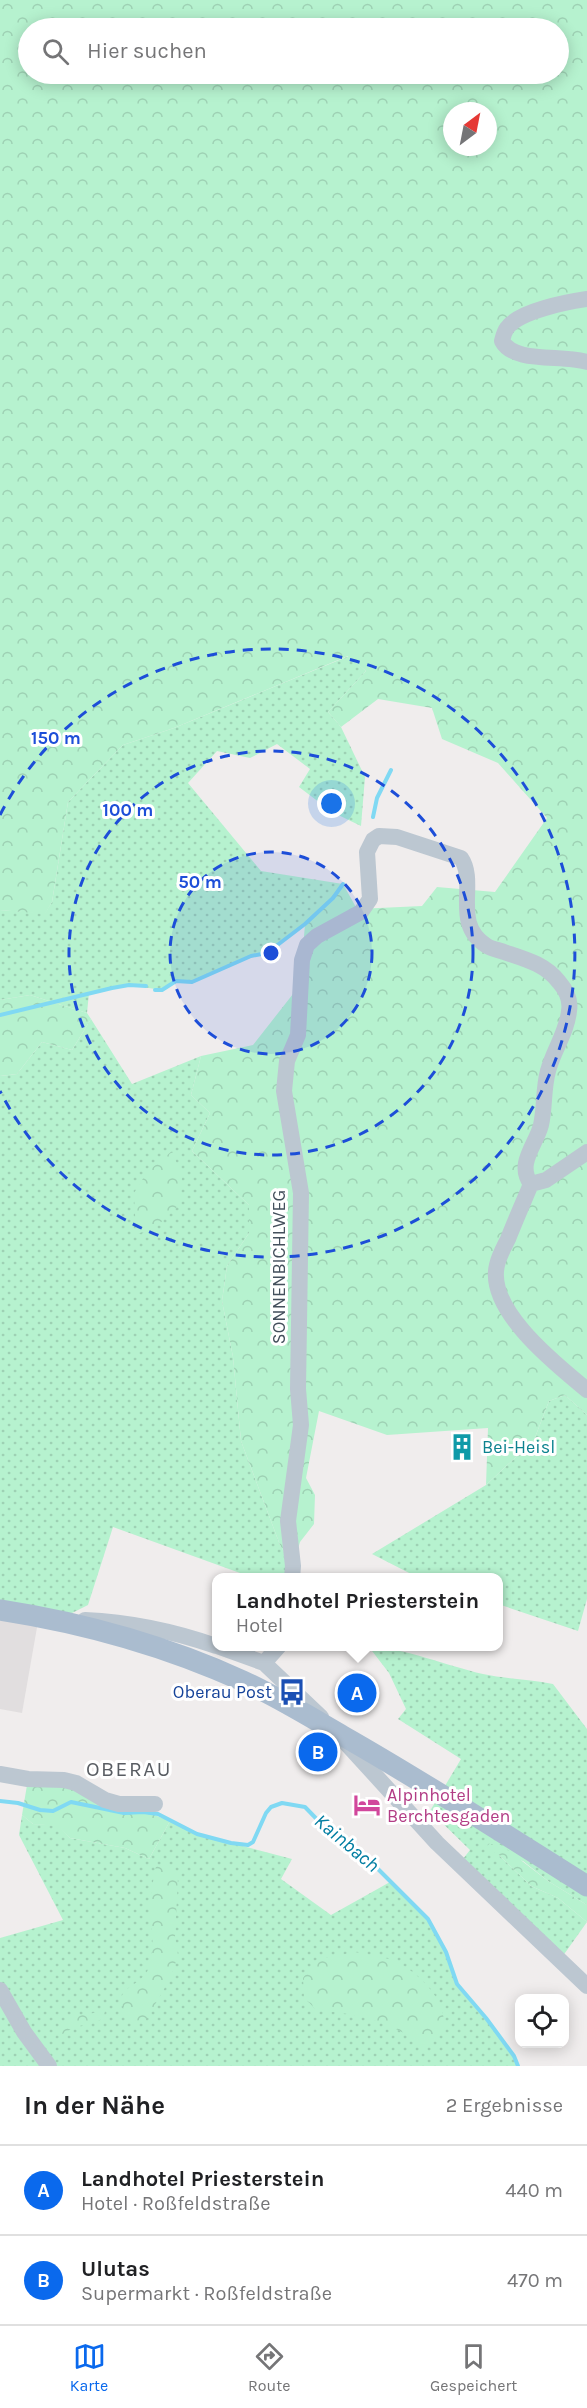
<!DOCTYPE html>
<html lang="de">
<meta charset="utf-8">
<style>
body{margin:0;font-family:Karla,sans-serif;background:#f2f2f2;color:#202124}
.controls{position:absolute;right:18px;bottom:18px;display:grid;overflow:hidden;border-radius:12px;box-shadow:0 3px 15px #0003}
.controls button{width:54px;height:54px;display:grid;place-items:center;padding:0;border:0;border-bottom:2px solid #e0e0e0;background:#fff;color:#202124;font:30px sans-serif}
.compass{position:absolute;left:443px;top:102px;width:54px;height:54px;border-radius:50%;background:#fff;box-shadow:0 3px 15px #0003;rotate:32deg}
.you{position:absolute;left:332px;top:804px;width:21px;height:21px;margin:-15px;border:4px solid #fff;border-radius:50%;background:#1a73e8;box-shadow:0 0 0 9px #1a73e833}
.badge{display:grid;place-items:center;width:39px;height:39px;border-radius:50%;background:#0a69ed;color:#fff;font-size:20px;font-weight:700}
.pin{position:absolute;translate:-50% -50%;border:3px solid #fff;box-shadow:0 2px 6px #0006}
.popup{position:absolute;left:212px;top:1573px;width:291px;height:78px;box-sizing:border-box;display:grid;place-content:center;border-radius:12px;background:#fff;filter:drop-shadow(0 2px 4px #0005);font-size:20px;white-space:nowrap;color:#757577}
.popup b{font-size:22px;color:#202124}
.popup::after{content:'';position:absolute;left:50%;top:100%;margin-left:-12px;border:12px solid transparent;border-top-color:#fff}
.list{margin:0;padding:0;list-style:none}
h2{display:flex;justify-content:space-between;align-items:center;height:78px;margin:0;padding:0 24px;font-size:26px}
h2 small{font-size:20px;font-weight:400;color:#757577}
.list li{display:grid;grid-template-columns:39px 1fr auto;gap:18px;align-items:center;box-sizing:border-box;height:90px;padding:0 24px;border-top:2px solid #e0e0e0}
.list b{display:block;font-size:22px;white-space:nowrap}
.list p{margin:0;font-size:20px;white-space:nowrap;color:#757577}
.list em{font-size:20px;font-style:normal;color:#757577}
.icon{flex:none;width:33px;height:33px;fill:none;stroke:currentColor;stroke-width:2;stroke-linecap:round;stroke-linejoin:round}
.map{position:relative;flex:none;width:587px;height:2066px;overflow:hidden}
.search{position:absolute;background:#fff;box-shadow:0 3px 15px #0003;left:18px;right:18px;top:18px;height:66px;display:flex;align-items:center;gap:15px;box-sizing:border-box;padding:0 21px;border-radius:33px;color:#757577;font-size:22px}
.sheet{height:258px;background:#fff}
nav{display:flex;justify-content:space-around;align-items:center;box-sizing:border-box;height:84px;border-top:2px solid #e0e0e0;background:#fff;font-size:16px;color:#757577}
nav a{display:grid;justify-items:center;gap:3px}
nav .on{color:#0a69ed}
.map>svg:first-child{display:block}
.education{fill:#e1dedf}
.grass{fill:url(#grass-dots)}
.forest{fill:url(#forest-crowns);fill-rule:evenodd}
.lines{fill:none;stroke-linecap:round;stroke-linejoin:round}
.stream{stroke:#80d9f3;stroke-width:4}
.minor{stroke:#bcc7d1;stroke-width:16}
.major{stroke:#aabccf;stroke-width:21}
.ring{fill:none;stroke:#1d4ed8;stroke-width:3;stroke-dasharray:10 8}
.labels{text-anchor:middle;dominant-baseline:central;stroke-width:6;stroke-linejoin:round;paint-order:stroke}
.street-label{font-size:18px;fill:#44505c;stroke:#fff}
.culture-label{font-size:18px;fill:#0d838f;stroke:#fff;text-anchor:start}
.transit-label{font-size:18px;fill:#164399;stroke:#fff;text-anchor:end}
.hotel-label{font-size:18px;fill:#b23c85;stroke:#fff;text-anchor:start}
.water-label{font-size:20px;font-style:italic;fill:#027ea2;stroke:#fff}
.quarter-label{font-size:21px;letter-spacing:1.5px;fill:#595d63;stroke:#fff}
.centre{fill:#1d4ed8;stroke:#fff;stroke-width:3}
.ring-label{font-size:18px;text-anchor:middle;font-weight:bold;fill:#1d4ed8;stroke:#fff;stroke-width:6;stroke-linejoin:round;paint-order:stroke}
</style>
<div class="map">
<svg width="587" height="2066" viewBox="0 0 587 2066">
<defs>
<pattern id="grass-dots" width="8" height="8" patternUnits="userSpaceOnUse" patternTransform="scale(1.5)"><rect width="8" height="8" fill="#b6f2cf"/><path d="M2 2h.1M6 6h.1" fill="none" stroke="#9ed1b4" stroke-width="1.8" stroke-linecap="round"/></pattern>
<pattern id="forest-crowns" width="20" height="18" patternUnits="userSpaceOnUse" patternTransform="scale(1.5)"><rect width="20" height="18" fill="#b6f2cf"/><path d="M2 6a3 3 0 1 1 6 0M12 15a3 3 0 1 1 6 0" fill="none" stroke="#9ed1b4"/></pattern>
</defs>
<rect width="100%" height="100%" fill="#f0eded"/>
<path class="education" d="M0,1610L39,1616L22,1713L0,1709Z"/>
<path class="grass" d="M349,656L366,671L328,712L341,727L365,777L361,826L332,812L299,787L310,769L277,744L250,758L217,751L188,783L261,871L343,884L333,898L305,924L267,953L251,956L192,982L176,981L162,990L129,985L89,993L87,1013L30,995L0,1000V910L45,913L52,902L68,802L123,745L174,728Z
M91,1019L132,1084L201,1056L191,1095L210,1113L192,1151L249,1205V1233L227,1266L222,1301L233,1357L241,1441L280,1545L293,1566L292,1577H251L113,1527L88,1605L60,1619L0,1610V1076L17,1074L42,1042L72,1050Z
M565,1395L587,1415V1599L578,1631L498,1604V1578L417,1577L372,1554L486,1485L534,1440L549,1401Z
M369,1647C406,1648 447,1666 483,1674C506,1679 530,1679 553,1684L587,1729V1905L548,1881L523,1861L499,1855L531,1886L558,1898L587,1922L560,1960L459,1864L470,1850L430,1811L461,1759L398,1719L406,1709L389,1673Z
M22,1815L33,1824L58,1825L70,1838L125,1848L149,1859L170,1821L197,1834L292,1859L281,1879L331,1915L390,1882L428,1919L446,1952L457,1984L486,2018L514,2056L518,2066H0V1938L63,1920L19,1835Z"/>
<path class="forest" d="M0,0H587V1415L565,1395L549,1401L534,1440L486,1485L488,1428L387,1435L319,1411L306,1478L315,1495L314,1524L300,1542L293,1566L280,1545L241,1441L233,1357L222,1301L227,1266L249,1233V1205L192,1151L210,1113L191,1095L201,1056L253,1045L300,985L305,924L333,898L343,884L357,909L422,906L437,887L495,892L547,818L498,763L442,739L432,708L378,699L341,727L328,712L366,671L348,656L174,728L123,745L68,802L52,902L45,914L0,910ZM28,28H558V74H28ZM452,111H488V147H452Z
M30,995L87,1013L91,1019L72,1050L42,1042L17,1074L0,1076V1000Z
M172,1151L182,1177L178,1206L153,1230L136,1234L134,1193L147,1172Z
M28,1779L64,1780L170,1821L149,1859L125,1848L70,1838L58,1826L33,1824L22,1815Z
M489,1844L501,1845L548,1881L587,1905V1922L558,1898L531,1886L499,1855L486,1848Z
M167,1863L178,1877L175,1937L178,1955L171,1977L146,2020L133,2021C102,1986 142,1990 149,1967C155,1946 152,1933 150,1912C150,1896 153,1881 156,1866Z
M355,1952C367,1955 381,1956 392,1960C423,1972 471,2024 424,2046C388,2020 359,2014 316,2010L304,1997L303,1978L316,1960Z
M105,2011L103,2019L73,2028L59,2036L58,2029L76,2016Z"/>
<g class="lines">
<path class="stream" d="M373,817L377,798L391,770
M155,990H162L176,981L192,982L251,956L267,953L305,924L333,898L343,884
M0,1015L112,988L129,985L146,986
M0,1801L18,1803L40,1810L53,1811L71,1802L124,1813L143,1812L158,1814L197,1834L231,1843L248,1845L253,1842L266,1813L271,1807L282,1803L305,1807L338,1841L372,1863L428,1919L446,1952L457,1984L486,2018L514,2056L518,2066"/>
<path class="minor" d="M587,299C567,302 519,311 507,328C504,332 503,337 502,341C514,364 563,354 587,362
M531,1184C523,1203 515,1221 508,1239C504,1247 499,1256 497,1265C486,1310 557,1365 587,1390
M531,1184L546,1180L587,1152
M292,1578L293,1566L288,1521L301,1425L298,1389L301,1193L284,1091L287,1061L298,1035L302,960L307,945L317,936L361,912L370,899L367,852L373,840L379,836L397,837L461,858C478,883 451,924 487,946C492,949 499,950 504,952C525,959 545,964 559,982C566,990 571,1000 569,1011C567,1032 553,1051 548,1071C543,1089 545,1108 541,1125C536,1145 516,1164 531,1184
M85,1620C130,1622 173,1631 216,1646
M217,1646L264,1663L321,1717
M264,1663L279,1646
M345,1742L437,1843L587,1986
M0,1774L28,1779L64,1780L76,1783L105,1800L119,1804H155
M0,1990L24,2032L49,2066"/>
<path class="major" d="M0,1610C84,1623 166,1646 243,1681C278,1697 310,1717 343,1736C426,1783 506,1835 587,1886"/>
</g>
<circle cx="271" cy="953" r="101" fill="#1d4ed8" fill-opacity=".12"/>
<g class="ring">
<circle cx="271" cy="953" r="101"/>
<circle cx="271" cy="953" r="202"/>
<path d="M0 815A304 304 0 1 1 0 1091"/>
</g>
<defs>
<symbol id="building-bare" viewBox="-9 -9 18 18"><path d="M-4-6H4V6H1V3H-1V6H-4ZM-2.5-4.3h1.7v1.8h-1.7ZM.8-4.3h1.7v1.8H.8ZM-2.5-1h1.7V.8h-1.7ZM.8-1h1.7V.8H.8Z" fill="#0f9aa8" stroke="#fff" stroke-width="2.5" paint-order="stroke"/></symbol>
<symbol id="bus-bare" viewBox="-9 -9 18 18"><path d="M-5-6H5V4H4V6H2V4H-2V6H-4V4H-5ZM-3.5-4V0h7V-4ZM-3.5 1.2v1.5H-2V1.2ZM2 1.2v1.5H3.5V1.2Z" fill="#1a4fb4" stroke="#fff" stroke-width="2.5" paint-order="stroke"/></symbol>
<symbol id="hotel-bare" viewBox="-9 -9 18 18"><path d="M-6-4.5h1.5V1H6V5H4.5V3h-9V5H-6ZM-4 0a1.8 1.8 0 1 1 3.6 0ZM.5 0V-2.5h3Q6-2.5 6 0Z" fill="#d1479c" stroke="#fff" stroke-width="2.5" paint-order="stroke"/></symbol>
</defs>
<g fill-rule="evenodd">
<use href="#building-bare" x="443" y="1428" width="38" height="38"/>
<use href="#bus-bare" x="273" y="1673" width="38" height="38"/>
<use href="#hotel-bare" x="348" y="1786" width="38" height="38"/>
</g>
<g class="labels">
<g class="street-label">
<text transform="translate(279 1267) rotate(-90)">SONNENBICHLWEG</text>
</g>
<g class="culture-label">
<text x="482" y="1447">Bei-Heisl</text>
</g>
<g class="transit-label">
<text x="272" y="1692">Oberau Post</text>
</g>
<g class="hotel-label">
<text x="387" y="1795">Alpinhotel<tspan x="387" dy="21">Berchtesgaden</tspan></text>
</g>
<g class="water-label">
<text transform="translate(347 1843) rotate(40)">Kainbach</text>
</g>
<g class="quarter-label">
<text x="129" y="1769">OBERAU</text>
</g>
</g>
<circle cx="271" cy="953" r="9" class="centre"/>
<g class="ring-label">
<text x="56" y="744">150 m</text>
<text x="128" y="816">100 m</text>
<text x="200" y="888">50 m</text>
</g>
</svg>
<div class="controls">
<button><svg class="icon" aria-label="locate" viewBox="0 0 24 24"><circle cx="12" cy="12" r="6"/><path d="M12 2v4M12 18v4M2 12h4M18 12h4"/></svg></button>
</div>
<svg class="compass" viewBox="-18 -18 36 36"><path d="M0-13l5 13h-10z" fill="#e53935"/><path d="M0 13l5-13h-10z" fill="#757577"/></svg>
<div class="you"></div>
<div class="pin badge" style="left:357px;top:1693px">A</div>
<div class="popup"><b>Landhotel Priesterstein</b>Hotel</div>
<div class="pin badge" style="left:318px;top:1752px">B</div>
<div class="search"><svg class="icon" aria-label="search" viewBox="0 0 24 24"><circle cx="10" cy="10" r="6"/><path d="M15 15l6 6"/></svg>Hier suchen</div>
</div>
<section class="sheet">
<h2>In der Nähe<small>2 Ergebnisse</small></h2>
<ul class="list">
<li><span class="badge">A</span><div><b>Landhotel Priesterstein</b><p>Hotel · Roßfeldstraße</p></div><em>440 m</em></li>
<li><span class="badge">B</span><div><b>Ulutas</b><p>Supermarkt · Roßfeldstraße</p></div><em>470 m</em></li>
</ul>
</section>
<nav>
<a class="on"><svg class="icon" aria-label="map" viewBox="0 0 24 24"><path d="M3 6l6-2 6 2 6-2v14l-6 2-6-2-6 2zM9 4v14M15 6v14"/></svg>Karte</a>
<a><svg class="icon" aria-label="directions" viewBox="0 0 24 24"><path d="M12 3l9 9-9 9-9-9zM9 14v-3h6M13 9l2 2-2 2"/></svg>Route</a>
<a><svg class="icon" aria-label="saved" viewBox="0 0 24 24"><path d="M7 4h10v16l-5-4-5 4z"/></svg>Gespeichert</a>
</nav>
